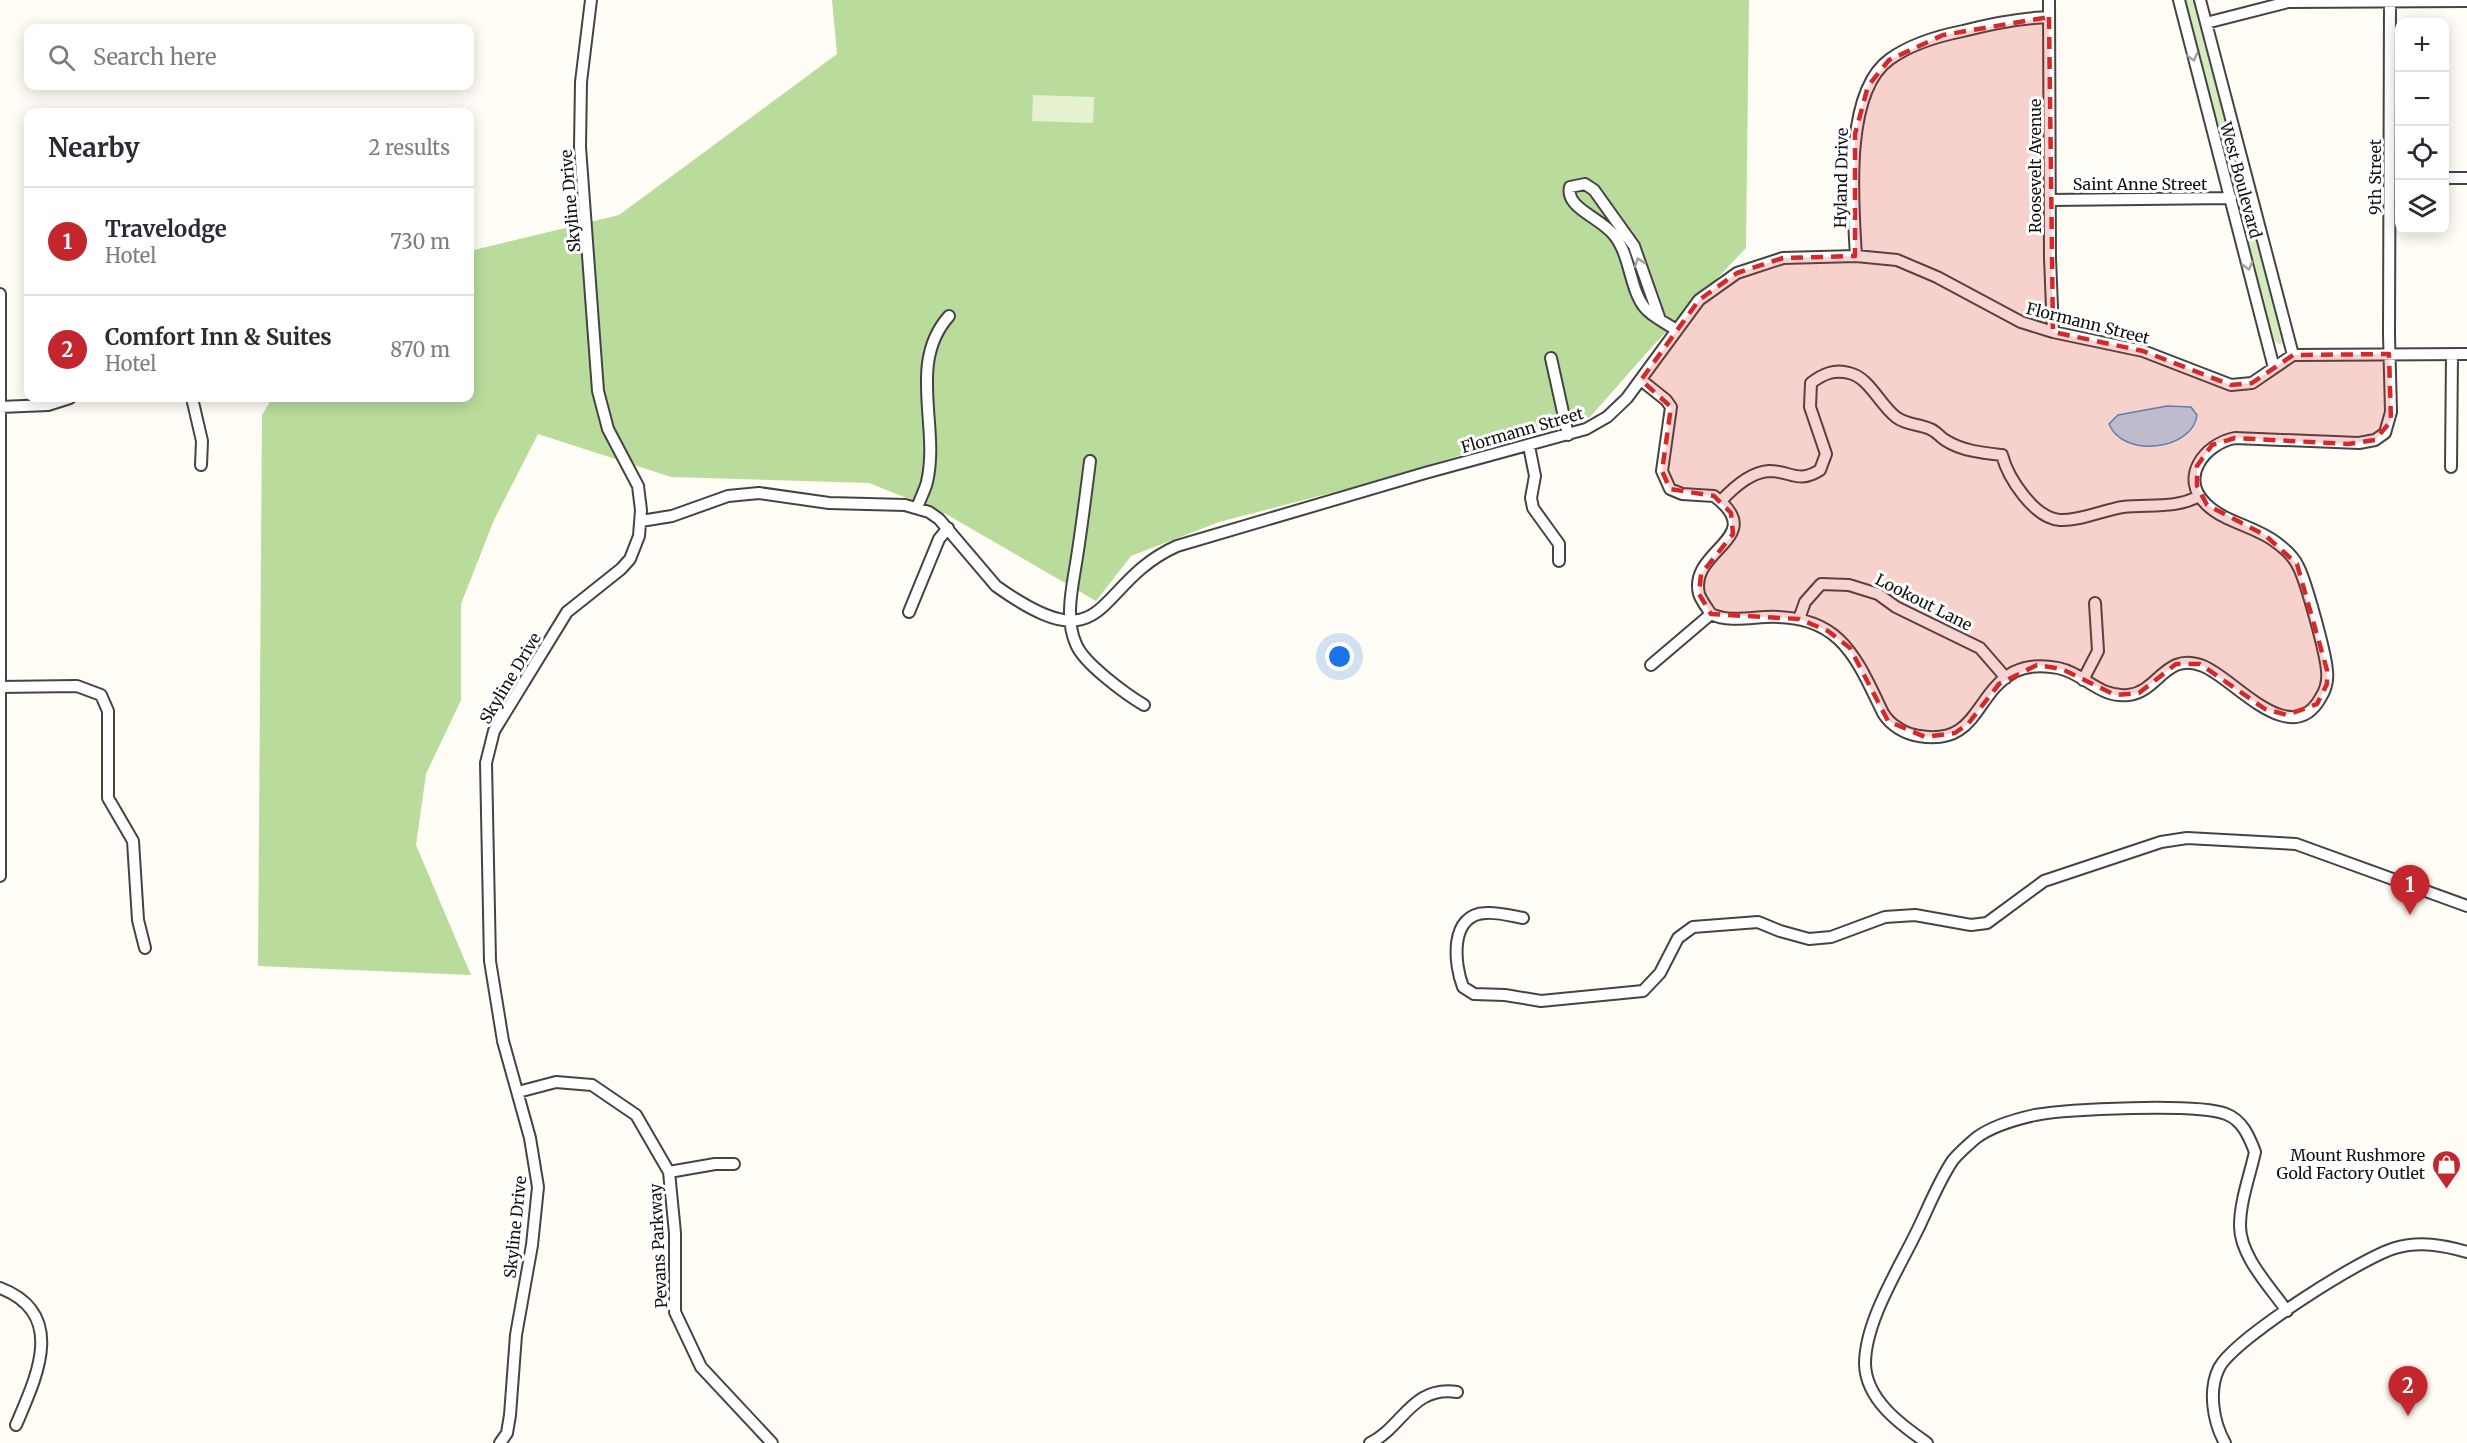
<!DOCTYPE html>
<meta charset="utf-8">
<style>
body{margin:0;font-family:Merriweather,serif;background:#f7f7f7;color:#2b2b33}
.controls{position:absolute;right:18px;top:18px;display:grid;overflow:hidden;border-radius:12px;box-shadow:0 3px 15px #0003}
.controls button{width:54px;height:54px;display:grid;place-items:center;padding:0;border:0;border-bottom:2px solid #e1e1e2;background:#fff;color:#2b2b33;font:30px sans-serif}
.you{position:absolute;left:1340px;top:657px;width:21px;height:21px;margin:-15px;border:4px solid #fff;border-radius:50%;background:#1a73e8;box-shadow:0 0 0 9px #1a73e833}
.badge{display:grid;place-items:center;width:39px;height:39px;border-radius:50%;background:#c4262e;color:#fff;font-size:20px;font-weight:700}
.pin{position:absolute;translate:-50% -50px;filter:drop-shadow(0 2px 3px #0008)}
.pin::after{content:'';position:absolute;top:32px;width:21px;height:18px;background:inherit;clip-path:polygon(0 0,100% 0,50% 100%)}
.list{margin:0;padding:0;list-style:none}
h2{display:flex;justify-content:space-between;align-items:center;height:78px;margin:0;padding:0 24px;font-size:26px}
h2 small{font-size:20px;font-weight:400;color:#7c7c81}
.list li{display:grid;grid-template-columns:39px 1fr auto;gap:18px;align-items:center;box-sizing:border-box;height:108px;padding:0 24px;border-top:2px solid #e1e1e2}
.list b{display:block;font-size:22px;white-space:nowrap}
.list p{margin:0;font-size:20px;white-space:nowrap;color:#7c7c81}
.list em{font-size:20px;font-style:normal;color:#7c7c81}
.icon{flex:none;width:33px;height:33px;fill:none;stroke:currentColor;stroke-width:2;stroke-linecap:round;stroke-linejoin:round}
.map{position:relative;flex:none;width:2467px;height:1443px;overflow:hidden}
.search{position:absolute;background:#fff;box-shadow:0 3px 15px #0003;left:24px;top:24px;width:450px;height:66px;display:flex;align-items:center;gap:15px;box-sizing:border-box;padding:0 21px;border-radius:12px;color:#7c7c81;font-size:22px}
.panel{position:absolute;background:#fff;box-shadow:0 3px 15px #0003;left:24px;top:108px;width:450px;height:294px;border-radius:12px}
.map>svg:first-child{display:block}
.green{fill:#d5ebbd}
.forest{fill:#b9dc9c}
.pitch{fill:#e6f2cf}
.water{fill:#b9e0f7;stroke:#3f96cf;stroke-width:1.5}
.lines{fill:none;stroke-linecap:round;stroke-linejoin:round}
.minor-casing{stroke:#444;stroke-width:14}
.minor{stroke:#fff;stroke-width:10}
.oneway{stroke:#a0a0a0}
.marked{fill:#d62828;fill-opacity:0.2;stroke:#d62828;stroke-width:4.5;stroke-dasharray:12 8;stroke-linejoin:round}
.labels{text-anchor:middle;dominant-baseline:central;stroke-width:6;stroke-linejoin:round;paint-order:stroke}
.street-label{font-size:16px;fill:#111;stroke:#fff}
.poi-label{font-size:16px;fill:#111;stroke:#fff;text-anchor:end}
</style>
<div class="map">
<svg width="2467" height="1443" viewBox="0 0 2467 1443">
<rect width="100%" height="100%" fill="#fffdf5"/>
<path class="green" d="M2185,0H2197L2285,341L2281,345L2275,342L2269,322Z"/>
<path class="forest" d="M832,0H1749L1746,248L1650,349L1590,417L1350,488L1219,522L1131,556L1096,601L946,514L869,483L671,477L538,434L494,520L461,604V700L426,774L416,845L471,975L258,966L262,415L272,398H470V251L619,215L837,54Z"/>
<path class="pitch" d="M1033,95L1094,97L1093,123L1032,121Z"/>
<path class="water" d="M2167,406L2191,407L2197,415C2193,450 2123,459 2109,424L2118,415Z"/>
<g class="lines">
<defs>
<path id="minor" d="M2049,0L2050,258L2053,332
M2179,0L2274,368
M2200,0L2293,355
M2206,23L2288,2L2467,1
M2444,178H2467
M2050,200L2231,198
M1856,256C1853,204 1843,92 1890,59C1911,44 1938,36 1963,31C1990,24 2020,18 2049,17
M0,294V876
M1659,317L1634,246L1594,190L1585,184L1570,187C1565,208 1600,217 1614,235C1631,256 1629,288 1645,308C1652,317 1667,323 1676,330
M1551,358L1568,435
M1641,380L1666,400L1671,407L1662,471L1670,489L1682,494L1714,496C1770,538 1688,549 1699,594C1701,600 1707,608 1711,614C1727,622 1748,618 1765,617C1840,614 1855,655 1883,713C1890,725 1905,734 1919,736C1978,746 1974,694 2014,672C2028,665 2043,665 2058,668C2084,673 2099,698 2128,695C2159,692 2165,651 2203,666C2234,678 2291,752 2321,697C2326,689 2328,680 2327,671C2326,654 2306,581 2298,566C2294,557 2285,549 2277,543C2256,526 2225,523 2206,504C2179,478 2204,444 2235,438L2359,443L2375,440L2385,433L2391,412L2389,335L2390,0
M192,398L202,441L201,465
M0,407L48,405L70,398
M1529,446L1535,476L1531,498L1533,508L1559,544V561
M1090,461C1086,493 1082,525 1077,557C1073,584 1064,618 1076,644C1083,663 1127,695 1144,705
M2451,467L2452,354
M1721,501C1733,488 1750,472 1769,471C1791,471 1798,484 1820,470L1826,454L1810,407L1811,383C1823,374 1834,369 1849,373C1869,377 1880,405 1896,417C1906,425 1919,424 1930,429C1936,431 1940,437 1945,440C1962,451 1983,453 2002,455C2008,478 2034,518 2060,520C2080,521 2103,510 2123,507C2149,504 2176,509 2199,496
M917,508C920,499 925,490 927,482C940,426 907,363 949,316
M641,521L672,516L728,496L759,493L829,503L905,505L929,512L939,519L996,586C1111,668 1092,584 1177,546L1425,473L1586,429L1607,417L1627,398L1699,300L1737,273L1783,258L1856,256L1897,260L1937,277L2021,322L2053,332L2143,351L2231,385L2252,383L2293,355L2467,354
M909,612L939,539L948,528
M1799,619L1805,602L1821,584L1849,585L1878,594L1896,607L1980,648L2006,678
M1651,665L1711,614
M2083,680L2098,651L2095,603
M0,687L77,686L101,695L108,711V798L133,841L138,920L145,948
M1523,918C1512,916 1498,912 1486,913C1449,914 1454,964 1463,987L1474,994L1505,995L1541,1001L1643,991L1660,973L1678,938L1693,927L1758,922L1780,931L1809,939L1831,937L1885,917L1915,915L1971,925L1987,923L2044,881L2161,842L2187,838L2296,844L2467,906
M518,1092L556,1082L592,1085L636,1115L669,1172L675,1233V1312L701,1367L772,1443
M669,1172L715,1164H734
M0,1288C68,1314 36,1378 16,1425
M500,1443L507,1433L510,1415L516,1335L532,1245L538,1187L530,1138L503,1041L490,961L486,763L494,731L567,612L621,569L630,559L639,536L641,510L638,486L608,429L598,391L580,147L581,82L591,0
M1370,1443C1402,1428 1412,1385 1457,1392
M1927,1443C1901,1425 1866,1400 1865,1364C1865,1322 1898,1270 1916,1233C1928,1209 1938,1182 1953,1160C1959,1153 1969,1144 1976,1138C1992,1126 2017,1119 2035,1115C2068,1109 2197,1103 2226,1114C2242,1120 2249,1136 2255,1152C2250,1175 2240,1201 2240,1226C2240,1256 2270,1287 2287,1311
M2225,1443C2213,1422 2208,1390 2219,1368C2234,1339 2361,1258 2395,1248C2420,1241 2443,1245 2467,1252"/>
</defs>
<use href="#minor" class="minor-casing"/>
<use href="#minor" class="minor"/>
</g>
<defs><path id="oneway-chevron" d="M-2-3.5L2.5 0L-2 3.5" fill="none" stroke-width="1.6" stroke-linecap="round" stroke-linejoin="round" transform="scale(1.5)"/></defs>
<g class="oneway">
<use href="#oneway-chevron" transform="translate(2193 57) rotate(75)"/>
<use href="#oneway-chevron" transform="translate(1639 262) rotate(-109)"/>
<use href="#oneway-chevron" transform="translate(2248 266) rotate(75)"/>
</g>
<path class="marked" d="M2049,17L2053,332L2143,351L2231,385L2252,383L2293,355L2389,354L2391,421L2375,440L2348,444L2235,438L2212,445L2197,466V486L2207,505L2265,535L2297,564L2327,670V684L2317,704L2287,715L2265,709L2200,664H2176L2139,693L2115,695L2062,669L2037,665L1999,684L1968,724L1955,733L1925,737L1888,721L1850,648L1828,631L1799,619L1711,614L1699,594L1701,574L1733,534L1731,513L1714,496L1670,489L1662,471L1671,407L1641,380L1699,300L1737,273L1783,258L1855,256V134L1868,86L1889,60L1943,35Z"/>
<defs>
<symbol id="shop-pin" viewBox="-11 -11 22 30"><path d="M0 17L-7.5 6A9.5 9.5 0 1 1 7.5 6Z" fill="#c4262e" stroke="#fff"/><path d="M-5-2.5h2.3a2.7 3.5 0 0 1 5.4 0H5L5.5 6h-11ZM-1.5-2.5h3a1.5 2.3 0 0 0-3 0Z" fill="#fff"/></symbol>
</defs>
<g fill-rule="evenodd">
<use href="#shop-pin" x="2430" y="1148" width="33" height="45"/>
</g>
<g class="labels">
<g class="street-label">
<text transform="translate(2035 166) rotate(-90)">Roosevelt Avenue</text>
<text transform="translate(2375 177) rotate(-90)">9th Street</text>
<text transform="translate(1841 178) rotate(-89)">Hyland Drive</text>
<text transform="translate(2241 180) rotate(75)">West Boulevard</text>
<text x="2140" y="184">Saint Anne Street</text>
<text transform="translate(570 201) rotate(-95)">Skyline Drive</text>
<text transform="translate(2088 323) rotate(14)">Flormann Street</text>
<text transform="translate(1522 430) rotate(-16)">Flormann Street</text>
<text transform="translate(1924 602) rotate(27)">Lookout Lane</text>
<text transform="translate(510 678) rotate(-59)">Skyline Drive</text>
<text transform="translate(515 1227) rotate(-84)">Skyline Drive</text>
<text transform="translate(658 1246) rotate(-93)">Pevans Parkway</text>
</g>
<g class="poi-label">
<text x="2425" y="1155">Mount Rushmore<tspan x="2425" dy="18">Gold Factory Outlet</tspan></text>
</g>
</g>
</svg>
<div class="controls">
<button>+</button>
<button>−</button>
<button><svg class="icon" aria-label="locate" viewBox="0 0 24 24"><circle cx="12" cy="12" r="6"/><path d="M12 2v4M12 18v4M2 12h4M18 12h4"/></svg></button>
<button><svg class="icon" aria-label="layers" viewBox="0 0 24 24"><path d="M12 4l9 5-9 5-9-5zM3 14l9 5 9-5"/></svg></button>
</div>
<div class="you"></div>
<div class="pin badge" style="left:2410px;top:915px">1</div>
<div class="pin badge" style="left:2408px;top:1416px">2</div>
<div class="search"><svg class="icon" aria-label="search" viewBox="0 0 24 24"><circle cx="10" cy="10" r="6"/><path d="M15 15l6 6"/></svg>Search here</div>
<section class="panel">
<h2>Nearby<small>2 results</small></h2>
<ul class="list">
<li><span class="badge">1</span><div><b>Travelodge</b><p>Hotel</p></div><em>730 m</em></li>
<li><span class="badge">2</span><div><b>Comfort Inn &amp; Suites</b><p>Hotel</p></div><em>870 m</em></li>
</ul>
</section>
</div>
